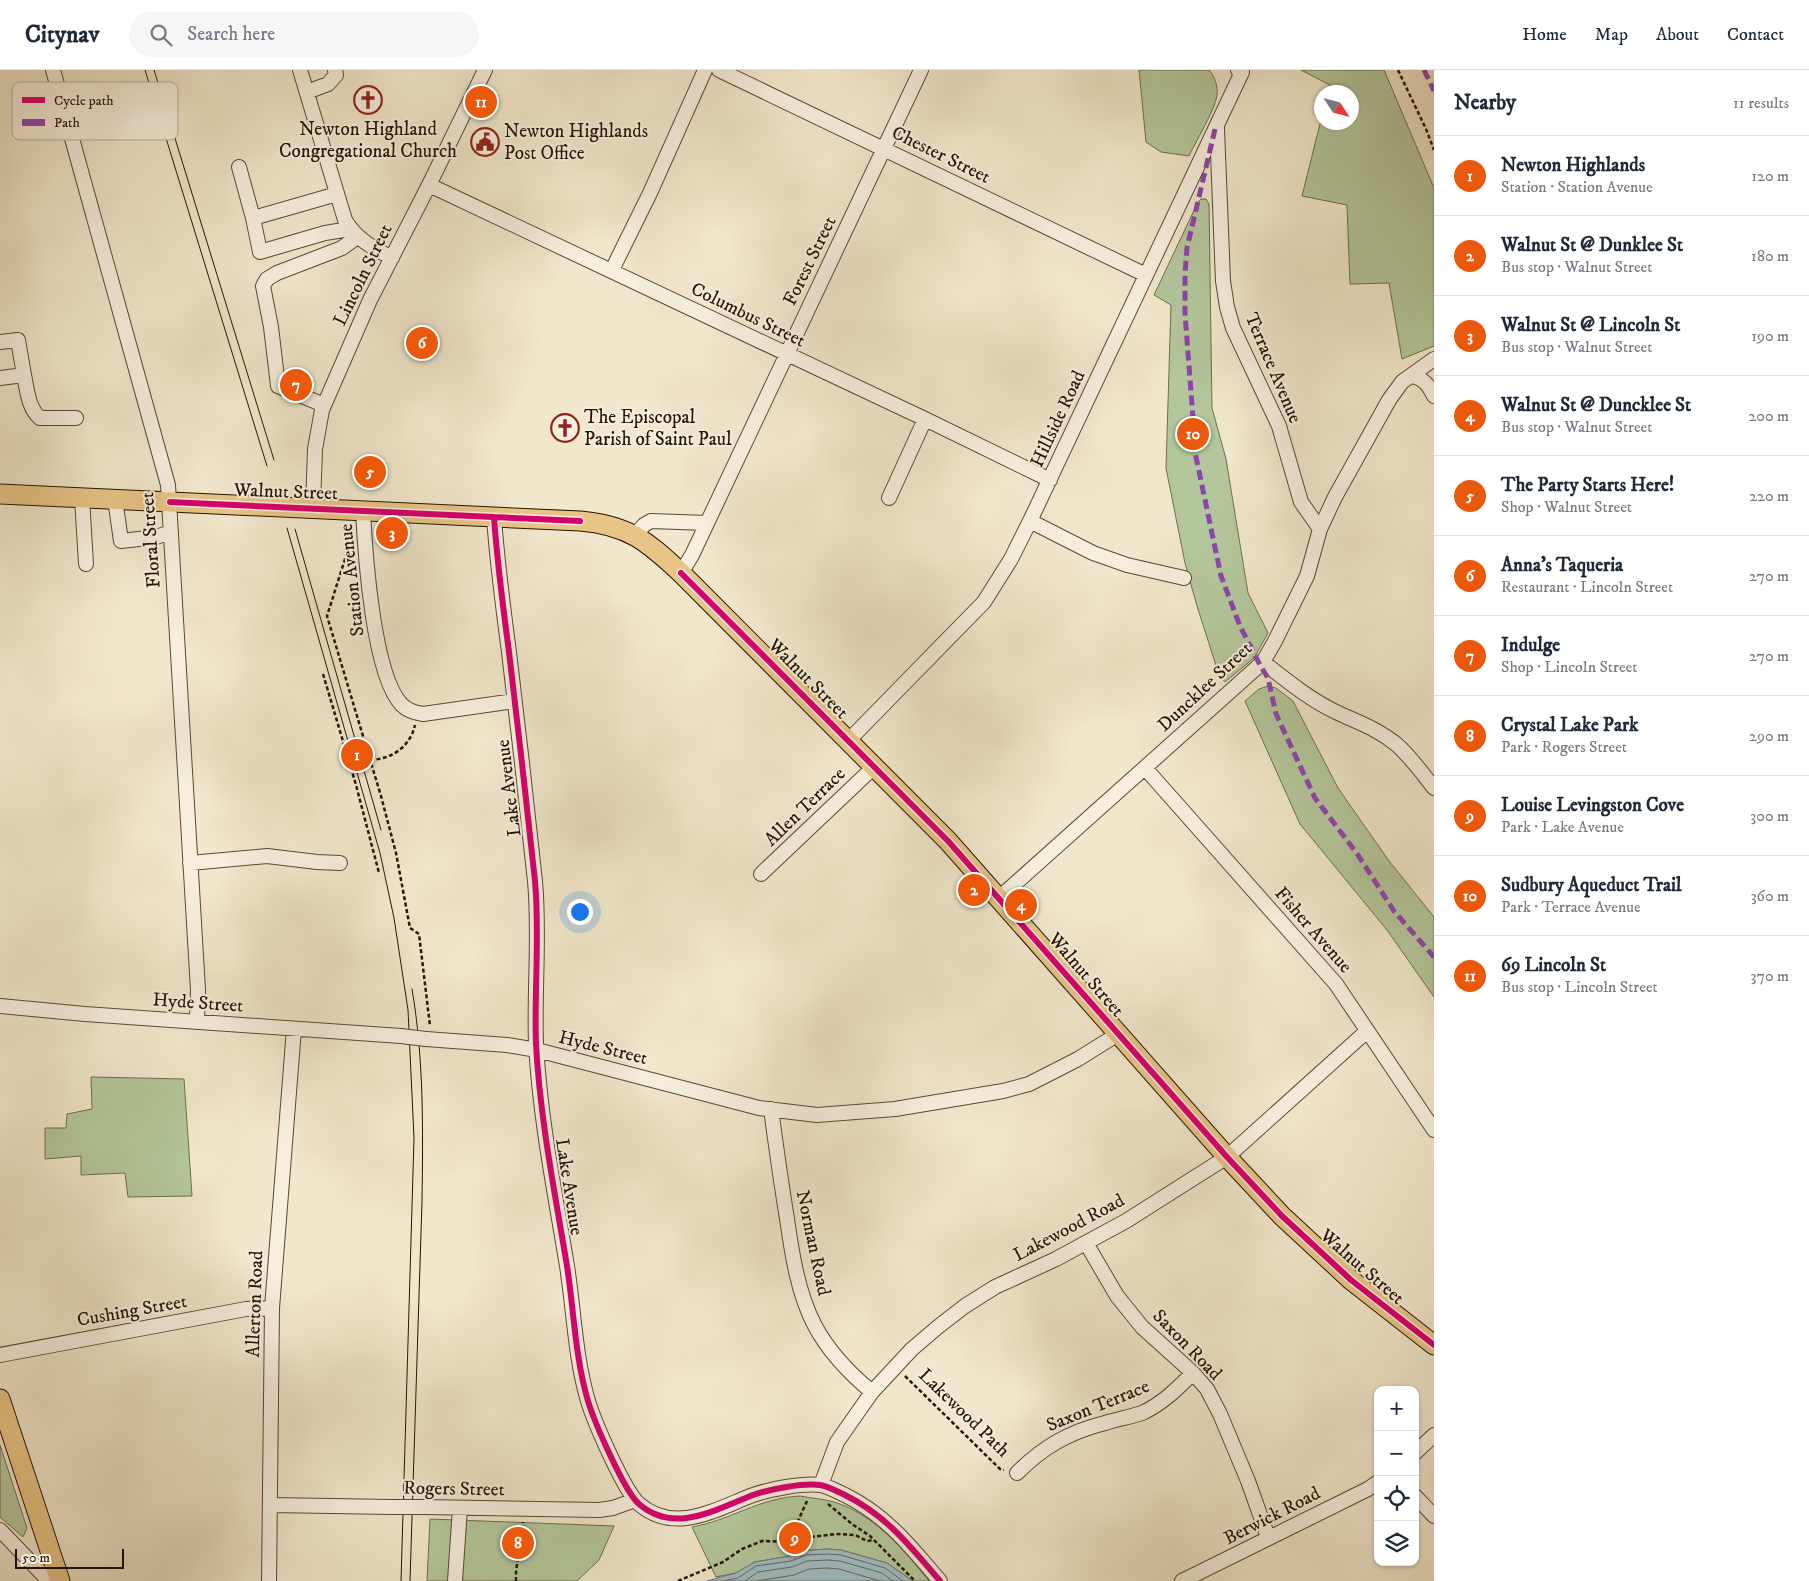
<!DOCTYPE html>
<meta charset="utf-8">
<style>
body{margin:0;font-family:"IM FELL DW Pica",serif;background:#f6f6f7;color:#1f2937}
.controls{position:absolute;right:15px;bottom:15px;display:grid;overflow:hidden;border-radius:10px;box-shadow:0 1px 4px #0004}
.controls button{width:45px;height:45px;display:grid;place-items:center;padding:0;border:0;border-bottom:1px solid #e0e1e3;background:#fff;color:#1f2937;font:25px sans-serif}
.compass{position:absolute;left:1314px;top:15px;width:45px;height:45px;border-radius:50%;background:#fff;box-shadow:0 1px 4px #0004;rotate:126deg}
.scale{position:absolute;left:15px;bottom:12px;width:109px;box-sizing:border-box;padding-left:5px;border:2px solid #251300;border-top:0;font-size:14px;line-height:18px;white-space:nowrap;color:#251300;-webkit-text-stroke:4px #f6efde;paint-order:stroke}
.you{position:absolute;left:579px;top:841px;width:18px;height:18px;margin:-12px;border:4px solid #fff;border-radius:50%;background:#1a73e8;box-shadow:0 0 0 8px #1a73e833}
.badge{display:grid;place-items:center;width:32px;height:32px;border-radius:50%;background:#ea580c;color:#fff;font-size:16px;font-weight:700}
.pin{position:absolute;translate:-50% -50%;border:2px solid #fff;box-shadow:0 1px 5px #0006}
.list{margin:0;padding:0;list-style:none}
h2{display:flex;justify-content:space-between;align-items:center;height:65px;margin:0;padding:0 20px;font-size:21px}
h2 small{font-size:16px;font-weight:400;color:#747a83}
.list li{display:grid;grid-template-columns:32px 1fr auto;gap:15px;align-items:center;box-sizing:border-box;height:80px;padding:0 20px;border-top:1px solid #e0e1e3}
.list b{display:block;font-size:19px;white-space:nowrap}
.list p{margin:0;font-size:16px;white-space:nowrap;color:#747a83}
.list em{font-size:16px;font-style:normal;color:#747a83}
.icon{flex:none;width:28px;height:28px;fill:none;stroke:currentColor;stroke-width:2;stroke-linecap:round;stroke-linejoin:round}
.map{position:relative;flex:none;width:1434px;height:1511px;overflow:hidden}
header{display:flex;align-items:center;gap:30px;box-sizing:border-box;height:70px;padding:0 25px;background:#fff;border-bottom:1px solid #e0e1e3}
header strong{font-size:24px}
nav{display:flex;gap:28px;margin-inline-start:auto;font-size:18px}
.search{width:350px;height:45px;background:#f6f6f7;display:flex;align-items:center;gap:12px;box-sizing:border-box;padding:0 18px;border-radius:28px;color:#747a83;font-size:19px}
main{display:flex}
aside{flex:1;background:#fff}
.map>svg:first-child{display:block}
.green{fill:#b4c79c;stroke:#6c6d4e}
.water{fill:#a1bcc3;stroke:#6f7875}
.lines{fill:none;stroke-linecap:round;stroke-linejoin:round}
.shore{stroke:#636862;stroke-width:1}
.minor-casing{stroke:#584833;stroke-width:16}
.major-casing{stroke:#251300;stroke-width:21}
.path{stroke:#251300;stroke-width:2.5;stroke-dasharray:4 2.5;stroke-linecap:butt}
.minor{stroke:#f6efde;stroke-width:14}
.major{stroke:#e8c486;stroke-width:19}
.tram{stroke:#251300;stroke-width:1}
.minor-bridge-casing{stroke:#584833;stroke-width:16;stroke-linecap:butt}
.minor-bridge{stroke:#f6efde;stroke-width:14}
.quiet{stroke:#8e44ad;stroke-width:5;stroke-dasharray:10 5;stroke-linecap:butt}
.cycleway-casing{stroke:#f6efde;stroke-width:9}
.cycleway{stroke:#d6006c;stroke-width:6}
.labels{text-anchor:middle;dominant-baseline:central;stroke-width:4;stroke-linejoin:round;paint-order:stroke}
.poi-label{font-size:19px;fill:#251300;stroke:#f6efde;text-anchor:start}
.street-label{font-size:19px;fill:#251300;stroke:#f6efde}
.key{fill:#f6efde;stroke:#b7ad9b;stroke-width:1}
.key-label{font-size:14px;fill:#251300}
</style>
<header>
<strong>Citynav</strong>
<div class="search"><svg class="icon" aria-label="search" viewBox="0 0 24 24"><circle cx="10" cy="10" r="6"/><path d="M15 15l6 6"/></svg>Search here</div>
<nav><a>Home</a><a>Map</a><a>About</a><a>Contact</a></nav>
</header>
<main>
<div class="map">
<svg width="1434" height="1511" viewBox="0 0 1434 1511">
<rect width="100%" height="100%" fill="#f1e7cc"/>
<filter id="stains"><feTurbulence type="fractalNoise" baseFrequency=".004" numOctaves="4"/><feColorMatrix values="0 0 0 0 .2 0 0 0 0 .09 0 0 0 0 .02 0 0 0 .5 -.17"/></filter>
<radialGradient id="worn" r=".72"><stop offset=".6" stop-color="#630" stop-opacity="0"/><stop offset="1" stop-color="#630" stop-opacity=".3"/></radialGradient>
<path class="green" d="M1139,0H1209C1215,7 1218,16 1217,25C1215,40 1196,71 1189,86L1161,82L1146,72Z
M1301,0H1384L1434,118V276L1402,289L1389,213L1350,214L1347,135L1302,126L1321,50L1322,52H1352V22H1329L1330,15Z
M1201,129H1206L1209,134L1212,338L1226,389L1248,523L1268,563L1254,588L1225,612L1219,605L1197,536L1185,493L1166,398L1171,235L1154,225L1198,132Z
M1268,616L1276,618L1293,631L1338,718L1389,791L1434,847V927L1387,860L1300,754L1245,631L1259,619Z
M91,1007L184,1009L192,1126L128,1127L125,1103L81,1105V1086L45,1089V1058H66L67,1044L92,1039Z
M0,1375L27,1458L23,1467L0,1447Z
M800,1426C811,1428 823,1429 834,1432C874,1444 904,1480 929,1511H913L887,1493L841,1480L828,1479L798,1481L796,1484L790,1486L755,1492L736,1503L716,1507L692,1457C731,1450 759,1428 800,1426Z
M430,1449L614,1456L599,1490L577,1511H427Z"/>
<path class="water" d="M828,1479L841,1480L887,1493L913,1511H707L736,1503L755,1492L790,1486L796,1484L798,1481Z"/>
<g class="lines">
<path class="shore" d="M723,1511L738,1508L756,1496L791,1491L806,1485L828,1484L841,1485L885,1498L903,1511
M745,1511L758,1502L792,1497L807,1491L828,1490L840,1491L882,1503L893,1511
M757,1511L794,1505L809,1499L827,1498L839,1499L880,1511"/>
<defs>
<path id="minor" d="M53,0L168,415L198,920L197,952
M300,0L345,150C356,169 373,178 392,188
M719,0L1146,205
M307,22L328,14L336,5L335,0
M1217,58L1223,211L1227,237L1233,258L1279,356L1301,432L1320,459
M239,97L253,148
M429,115L925,349L1050,410
M337,124L253,148L260,182L325,163L350,159
M612,200L650,123L705,0
M0,272L18,270L24,305L0,308
M24,305C27,319 28,338 40,348H76
M1411,306C1423,307 1429,316 1434,326
M324,335L278,316L271,257L263,216L267,209L277,203L342,178L357,167
M82,428L86,494
M889,428L925,349
M115,429L121,471L156,467L171,462
M313,437L315,379L322,340L370,230L429,115L485,0
M363,440C365,482 373,606 402,635C407,640 416,643 423,644L514,631
M494,447C497,492 503,537 509,582C518,658 527,735 535,811C540,865 534,920 536,974C540,1049 555,1123 567,1196C574,1241 575,1287 588,1331C594,1351 624,1421 639,1434C675,1465 716,1439 753,1425C770,1419 802,1413 820,1415C828,1416 838,1422 845,1425C887,1446 910,1476 940,1511
M1030,451L1093,483L1127,495L1184,508
M635,465L644,455L651,451L707,453
M681,503L692,485L921,0
M1263,592C1286,610 1309,629 1336,642C1357,652 1378,659 1396,674C1411,687 1422,703 1434,718
M848,671L984,532L1011,489L1030,451L1242,2L1238,0
M1145,698L1336,914L1434,1060
M190,793L267,786L317,792L340,793
M761,804L874,697
M999,828L1263,592L1275,571L1307,506L1320,459L1335,427L1389,330L1402,312L1434,289
M0,936L85,944L401,966
M426,969L507,975L537,980L759,1038L817,1045L895,1039L1003,1021L1029,1014L1078,989L1118,964
M771,1039C776,1076 781,1112 787,1149C792,1184 798,1224 815,1256C829,1282 849,1303 872,1322
M1086,1173L1117,1226L1142,1257L1193,1303L1207,1319L1220,1344L1248,1411L1268,1467
M0,1285L246,1239L272,1238
M1415,1383L1434,1365
M1017,1403C1043,1377 1069,1362 1105,1353C1118,1349 1130,1347 1142,1343C1162,1334 1178,1318 1193,1303
M821,1415L837,1372L872,1322L912,1279L939,1256L965,1236L995,1217L1056,1189L1126,1151L1227,1087L1367,961
M1415,1426L1434,1446
M271,1435L392,1437
M423,1437L599,1440L613,1438L635,1430
M0,1460L49,1511
M269,1511L272,1238L294,959
M455,1511L460,1438
M1182,1511L1368,1419L1378,1412"/>
<path id="major" d="M0,424L580,451C628,455 647,471 681,503L948,771L1227,1087L1282,1146L1351,1210L1434,1275
M0,1329L60,1511"/>
</defs>
<use href="#minor" class="minor-casing"/>
<use href="#major" class="major-casing"/>
<path class="path" d="M1398,0L1426,59L1434,80
M351,470L327,546L381,726L396,783L410,858L419,864L430,956
M323,604L356,715L379,803
M370,690C392,689 410,677 415,655
M905,1306L1000,1399L1004,1400
M828,1434L852,1454L870,1466L874,1470
M798,1472V1451L807,1431
M516,1511C515,1492 523,1472 523,1452
M678,1511L723,1492L742,1479L762,1471L796,1472L810,1467L836,1464L855,1465L867,1471L874,1470L915,1511"/>
<use href="#minor" class="minor"/>
<use href="#major" class="major"/>
<path class="tram" d="M145,0L267,396
M154,0L274,390
M287,458L380,783L394,848L408,940L414,1068L401,1511
M295,459L381,760
M410,1511L422,1131C423,1060 424,989 412,919"/>
<defs>
<path id="minor-bridge" d="M401,966L426,969
M392,1437H423"/>
</defs>
<use href="#minor-bridge" class="minor-bridge-casing"/>
<use href="#minor-bridge" class="minor-bridge"/>
<path class="quiet" d="M1424,0L1434,21
M1215,59L1187,178L1185,203V244L1196,387L1221,506L1240,556L1260,595L1268,608L1276,644L1315,728L1358,785L1394,841L1434,887"/>
<defs>
<path id="cycleway" d="M170,432L580,451
M494,447C497,492 503,537 509,582C518,658 527,735 535,811C540,865 534,920 536,974C540,1049 555,1123 567,1196C574,1241 575,1287 588,1331C594,1351 624,1421 639,1434C675,1465 716,1439 753,1425C770,1419 802,1413 820,1415C828,1416 838,1422 845,1425C887,1446 910,1476 940,1511
M681,503L948,771L1227,1087L1282,1146L1351,1210L1434,1275"/>
</defs>
<use href="#cycleway" class="cycleway-casing"/>
<use href="#cycleway" class="cycleway"/>
</g>
<defs>
<symbol id="church-ring" viewBox="-11 -11 22 22"><circle r="9.5" fill="#f6efde" stroke="#8f2418" stroke-width="1.5"/><path d="M-1.2-6h2.4v3.5h3.3v2.4h-3.3V6h-2.4V-.1h-3.3v-2.4h3.3Z" fill="#8f2418"/></symbol>
<symbol id="civic-ring" viewBox="-11 -11 22 22"><circle r="9.5" fill="#f6efde" stroke="#8f2418" stroke-width="1.5"/><path d="M-.6-6.5H3V-4.5H.6V-3L4-1V1h2V6H-6V1h2V-1L-.6-3ZM-1.2 2.5V6h2.4V2.5Z" fill="#8f2418"/></symbol>
</defs>
<g fill-rule="evenodd">
<use href="#church-ring" x="352" y="14" width="32" height="32"/>
<use href="#civic-ring" x="469" y="56" width="32" height="32"/>
<use href="#church-ring" x="549" y="342" width="32" height="32"/>
</g>
<g class="labels">
<g class="poi-label">
<text x="368" y="59" text-anchor="middle">Newton Highland<tspan x="368" dy="22">Congregational Church</tspan></text>
<text x="504" y="61">Newton Highlands<tspan x="504" dy="22">Post Office</tspan></text>
<text x="584" y="347">The Episcopal<tspan x="584" dy="22">Parish of Saint Paul</tspan></text>
</g>
<g class="street-label">
<text transform="translate(941 85) rotate(26)">Chester Street</text>
<text transform="translate(810 191) rotate(-64)">Forest Street</text>
<text transform="translate(363 205) rotate(-64)">Lincoln Street</text>
<text transform="translate(748 245) rotate(26)">Columbus Street</text>
<text transform="translate(1273 298) rotate(67)">Terrace Avenue</text>
<text transform="translate(1058 349) rotate(-65)">Hillside Road</text>
<text transform="translate(286 422) rotate(2)">Walnut Street</text>
<text transform="translate(151 470) rotate(-94)">Floral Street</text>
<text transform="translate(352 510) rotate(-96)">Station Avenue</text>
<text transform="translate(808 609) rotate(45)">Walnut Street</text>
<text transform="translate(1205 617) rotate(-43)">Duncklee Street</text>
<text transform="translate(509 718) rotate(-97)">Lake Avenue</text>
<text transform="translate(805 737) rotate(-44)">Allen Terrace</text>
<text transform="translate(1313 860) rotate(49)">Fisher Avenue</text>
<text transform="translate(1086 905) rotate(49)">Walnut Street</text>
<text transform="translate(198 933) rotate(4)">Hyde Street</text>
<text transform="translate(603 978) rotate(14)">Hyde Street</text>
<text transform="translate(569 1117) rotate(81)">Lake Avenue</text>
<text transform="translate(1069 1158) rotate(-28)">Lakewood Road</text>
<text transform="translate(813 1173) rotate(78)">Norman Road</text>
<text transform="translate(1362 1197) rotate(41)">Walnut Street</text>
<text transform="translate(255 1234) rotate(-88)">Allerton Road</text>
<text transform="translate(132 1241) rotate(-10)">Cushing Street</text>
<text transform="translate(1187 1275) rotate(46)">Saxon Road</text>
<text transform="translate(1098 1336) rotate(-22)">Saxon Terrace</text>
<text transform="translate(964 1343) rotate(44)">Lakewood Path</text>
<text transform="translate(454 1419) rotate(1)">Rogers Street</text>
<text transform="translate(1272 1446) rotate(-27)">Berwick Road</text>
</g>
</g>
<rect x="12" y="12" width="166" height="58" rx="8" class="key"/>
<rect x="22" y="27" width="23" height="6" fill="#d6006c"/>
<rect x="22" y="49" width="23" height="7" fill="#8e44ad"/>
<g class="key-label">
<text x="54" y="35">Cycle path</text>
<text x="54" y="57">Path</text>
</g>
<rect width="100%" height="100%" filter="url(#stains)"/>
<rect width="100%" height="100%" fill="url(#worn)"/>
</svg>
<div class="controls">
<button>+</button>
<button>−</button>
<button><svg class="icon" aria-label="locate" viewBox="0 0 24 24"><circle cx="12" cy="12" r="6"/><path d="M12 2v4M12 18v4M2 12h4M18 12h4"/></svg></button>
<button><svg class="icon" aria-label="layers" viewBox="0 0 24 24"><path d="M12 4l9 5-9 5-9-5zM3 14l9 5 9-5"/></svg></button>
</div>
<svg class="compass" viewBox="-18 -18 36 36"><path d="M0-13l5 13h-10z" fill="#e53935"/><path d="M0 13l5-13h-10z" fill="#747a83"/></svg>
<div class="scale">50 m</div>
<div class="you"></div>
<div class="pin badge" style="left:357px;top:685px">1</div>
<div class="pin badge" style="left:974px;top:820px">2</div>
<div class="pin badge" style="left:392px;top:463px">3</div>
<div class="pin badge" style="left:1021px;top:835px">4</div>
<div class="pin badge" style="left:370px;top:402px">5</div>
<div class="pin badge" style="left:422px;top:273px">6</div>
<div class="pin badge" style="left:296px;top:315px">7</div>
<div class="pin badge" style="left:518px;top:1473px">8</div>
<div class="pin badge" style="left:795px;top:1468px">9</div>
<div class="pin badge" style="left:1193px;top:364px">10</div>
<div class="pin badge" style="left:481px;top:32px">11</div>
</div>
<aside>
<h2>Nearby<small>11 results</small></h2>
<ul class="list">
<li><span class="badge">1</span><div><b>Newton Highlands</b><p>Station · Station Avenue</p></div><em>120 m</em></li>
<li><span class="badge">2</span><div><b>Walnut St @ Dunklee St</b><p>Bus stop · Walnut Street</p></div><em>180 m</em></li>
<li><span class="badge">3</span><div><b>Walnut St @ Lincoln St</b><p>Bus stop · Walnut Street</p></div><em>190 m</em></li>
<li><span class="badge">4</span><div><b>Walnut St @ Duncklee St</b><p>Bus stop · Walnut Street</p></div><em>200 m</em></li>
<li><span class="badge">5</span><div><b>The Party Starts Here!</b><p>Shop · Walnut Street</p></div><em>220 m</em></li>
<li><span class="badge">6</span><div><b>Anna's Taqueria</b><p>Restaurant · Lincoln Street</p></div><em>270 m</em></li>
<li><span class="badge">7</span><div><b>Indulge</b><p>Shop · Lincoln Street</p></div><em>270 m</em></li>
<li><span class="badge">8</span><div><b>Crystal Lake Park</b><p>Park · Rogers Street</p></div><em>290 m</em></li>
<li><span class="badge">9</span><div><b>Louise Levingston Cove</b><p>Park · Lake Avenue</p></div><em>300 m</em></li>
<li><span class="badge">10</span><div><b>Sudbury Aqueduct Trail</b><p>Park · Terrace Avenue</p></div><em>360 m</em></li>
<li><span class="badge">11</span><div><b>69 Lincoln St</b><p>Bus stop · Lincoln Street</p></div><em>370 m</em></li>
</ul>
</aside>
</main>
